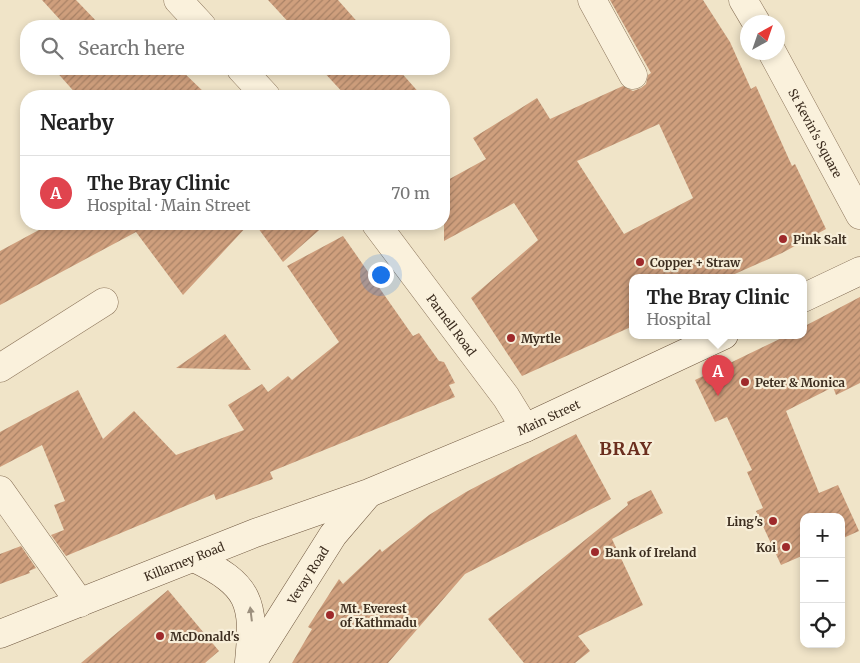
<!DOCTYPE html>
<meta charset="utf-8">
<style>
body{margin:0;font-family:Merriweather,serif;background:#f2f2f2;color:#222}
.controls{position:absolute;right:15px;bottom:15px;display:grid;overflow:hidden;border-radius:10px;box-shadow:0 2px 8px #0003}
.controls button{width:45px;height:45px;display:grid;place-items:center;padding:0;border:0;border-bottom:1px solid #e0e0e0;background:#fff;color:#222;font:25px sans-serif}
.compass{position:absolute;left:740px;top:15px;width:45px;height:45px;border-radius:50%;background:#fff;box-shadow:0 2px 8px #0003;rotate:40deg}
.you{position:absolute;left:380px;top:274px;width:18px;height:18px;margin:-12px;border:4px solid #fff;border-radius:50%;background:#1a73e8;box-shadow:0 0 0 8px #1a73e833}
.badge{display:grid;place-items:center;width:32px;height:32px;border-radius:50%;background:#9e2a2b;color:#fff;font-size:16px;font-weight:700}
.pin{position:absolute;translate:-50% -41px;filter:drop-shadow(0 1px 2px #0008)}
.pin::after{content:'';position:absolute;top:26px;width:18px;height:15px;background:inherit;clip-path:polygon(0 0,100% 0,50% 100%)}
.popup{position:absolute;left:629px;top:274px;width:178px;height:65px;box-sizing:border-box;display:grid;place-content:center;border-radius:10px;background:#fff;filter:drop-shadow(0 1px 4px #0005);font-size:16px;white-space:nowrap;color:#767676}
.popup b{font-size:19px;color:#222}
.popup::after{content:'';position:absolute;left:50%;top:100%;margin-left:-10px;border:10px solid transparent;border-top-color:#fff}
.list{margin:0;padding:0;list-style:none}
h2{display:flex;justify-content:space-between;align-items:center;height:65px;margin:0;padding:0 20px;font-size:21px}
h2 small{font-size:16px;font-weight:400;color:#767676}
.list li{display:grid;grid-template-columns:32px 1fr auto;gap:15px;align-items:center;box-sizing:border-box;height:75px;padding:0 20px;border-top:1px solid #e0e0e0}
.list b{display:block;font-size:19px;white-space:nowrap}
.list p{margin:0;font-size:16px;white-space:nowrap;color:#767676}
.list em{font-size:16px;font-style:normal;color:#767676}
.icon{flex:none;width:28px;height:28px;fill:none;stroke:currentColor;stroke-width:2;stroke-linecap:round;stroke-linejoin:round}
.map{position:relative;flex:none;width:860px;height:663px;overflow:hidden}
.search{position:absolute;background:#fff;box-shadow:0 2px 8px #0003;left:20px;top:20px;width:430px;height:55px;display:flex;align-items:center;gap:12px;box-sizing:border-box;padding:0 18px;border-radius:20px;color:#767676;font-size:19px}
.panel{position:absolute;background:#fff;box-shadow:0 2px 8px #0003;left:20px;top:90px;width:430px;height:140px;border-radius:20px}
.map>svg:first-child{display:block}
.building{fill:url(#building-hatch);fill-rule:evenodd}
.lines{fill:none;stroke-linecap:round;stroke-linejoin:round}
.minor-casing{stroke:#8d765c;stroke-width:29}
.secondary-casing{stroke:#6f573f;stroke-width:29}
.minor{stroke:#faf1dc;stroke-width:28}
.secondary{stroke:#faf1dc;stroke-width:28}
.oneway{fill:#9c907e}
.poi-dot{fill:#9e2a2b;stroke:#f7eed8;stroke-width:2}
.labels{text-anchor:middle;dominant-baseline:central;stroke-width:4.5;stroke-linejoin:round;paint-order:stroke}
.street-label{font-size:12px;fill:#3d2e20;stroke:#f7eed8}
.poi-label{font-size:12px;font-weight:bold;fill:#3d2e20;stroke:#f7eed8;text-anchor:start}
.district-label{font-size:18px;font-weight:bold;letter-spacing:1px;fill:#6b2e1e;stroke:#f7eed8}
</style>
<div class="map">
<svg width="860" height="663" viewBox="0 0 860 663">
<defs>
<pattern id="building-hatch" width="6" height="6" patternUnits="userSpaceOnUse" patternTransform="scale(1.25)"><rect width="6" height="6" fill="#cf9f7d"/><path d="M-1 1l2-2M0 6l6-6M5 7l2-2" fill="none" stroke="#a98266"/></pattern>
</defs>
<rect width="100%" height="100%" fill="#f0e4c8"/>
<path class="building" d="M42,0H76L101,26H59L63,23Z
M268,0H338L361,26H292Z
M610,0H703L730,42L751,89L756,86L792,166L795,164L826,229L782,253L728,277H633V326L522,376L471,298L538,240L514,203L444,241V182L486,159L473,138L537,98L550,119L623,86L633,91L641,88L646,84L648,75L651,73ZM659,124L693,198L624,234L577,161Z
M54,69H180L208,96H78Z
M321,69H398L422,96H346Z
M50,224H249L183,295L136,232L0,305V251Z
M255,224H326L283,262Z
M343,236L413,336L419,333L439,361L444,362L455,383L449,385L455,397L270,472L273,479L216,500L214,494L66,556L51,535L64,530L54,505L65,501L42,445L0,467V432L78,390L103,439L134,411L176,455L244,430L228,405L262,384L268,392L288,376L292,380L339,342L287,266Z
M860,297V383L836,395L833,387L786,411L819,493L838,485L859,531L841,539V517H804V555L781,565L756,511L763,508L747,472L752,470L727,417L715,422L695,380L788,335H803V327Z
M225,334L251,370L176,368Z
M576,434L611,499L465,574L388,663H292L312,629L308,627L339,579L343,584L380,549L382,552L429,515L466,492Z
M651,490L663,513L612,539L643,605L578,636L590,651L575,663H524L488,619L628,505L627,502Z
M21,546L36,568L29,571L30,573L0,584V554Z
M168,590L219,651L205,663H81Z"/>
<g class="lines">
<defs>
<g id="minor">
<path d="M178,0L202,26"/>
<path d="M592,0L633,75"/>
<path d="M743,0L756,22"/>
<path id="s1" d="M772,52L860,215"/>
<path d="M241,69L266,96"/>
<path id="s2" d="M376,224L506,397L525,428"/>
<path d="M0,368L104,302"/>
<path d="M0,490L80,603"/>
</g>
<g id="secondary">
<path d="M803,298L860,271"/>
<path d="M194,558C250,585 255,602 249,662"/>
<path id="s3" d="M0,634L255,533L369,493L525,428L724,335"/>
<path id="s4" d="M252,663L333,535L368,494"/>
</g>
</defs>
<use href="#minor" class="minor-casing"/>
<use href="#secondary" class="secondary-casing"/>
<use href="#minor" class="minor"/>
<use href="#secondary" class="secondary"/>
</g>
<defs><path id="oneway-solid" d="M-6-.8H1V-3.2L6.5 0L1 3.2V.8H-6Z" transform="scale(1.25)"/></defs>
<use class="oneway" href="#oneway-solid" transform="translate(251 614) rotate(-97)"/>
<g class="poi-dot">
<circle cx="783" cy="239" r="5"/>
<circle cx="640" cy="262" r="5"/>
<circle cx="511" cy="338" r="5"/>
<circle cx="745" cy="382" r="5"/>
<circle cx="773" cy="521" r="5"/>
<circle cx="786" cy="547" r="5"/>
<circle cx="595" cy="552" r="5"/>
<circle cx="330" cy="615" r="5"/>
<circle cx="160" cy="636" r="5"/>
</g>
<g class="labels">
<g class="street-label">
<text stroke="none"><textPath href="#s1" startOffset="92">St Kevin's Square</textPath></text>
<text stroke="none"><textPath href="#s2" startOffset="126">Parnell Road</textPath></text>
<text stroke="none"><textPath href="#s3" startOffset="590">Main Street</textPath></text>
<text stroke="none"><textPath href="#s3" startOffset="198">Killarney Road</textPath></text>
<text stroke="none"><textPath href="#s4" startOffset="104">Vevay Road</textPath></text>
</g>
<g class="poi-label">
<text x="793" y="239">Pink Salt</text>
<text x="650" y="262">Copper + Straw</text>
<text x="521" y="338">Myrtle</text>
<text x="755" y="382">Peter &amp; Monica</text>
<text x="763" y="521" text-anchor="end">Ling's</text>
<text x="776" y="547" text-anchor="end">Koi</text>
<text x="605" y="552">Bank of Ireland</text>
<text x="340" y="608">Mt. Everest<tspan x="340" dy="14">of Kathmadu</tspan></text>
<text x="170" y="636">McDonald's</text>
</g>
<g class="district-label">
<text x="626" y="448">BRAY</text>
</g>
</g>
</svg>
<div class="controls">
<button>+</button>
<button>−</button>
<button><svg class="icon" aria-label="locate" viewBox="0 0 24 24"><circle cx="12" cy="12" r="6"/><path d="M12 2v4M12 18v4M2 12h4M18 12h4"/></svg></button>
</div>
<svg class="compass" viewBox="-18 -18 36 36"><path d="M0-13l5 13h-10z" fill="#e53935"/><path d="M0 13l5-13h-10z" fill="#767676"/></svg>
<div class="you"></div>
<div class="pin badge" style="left:718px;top:396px;background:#e0444e">A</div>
<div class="popup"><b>The Bray Clinic</b>Hospital</div>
<div class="search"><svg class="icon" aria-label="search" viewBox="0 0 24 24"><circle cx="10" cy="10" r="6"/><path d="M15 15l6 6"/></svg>Search here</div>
<section class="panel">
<h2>Nearby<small></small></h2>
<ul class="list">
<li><span class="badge" style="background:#e0444e">A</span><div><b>The Bray Clinic</b><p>Hospital · Main Street</p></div><em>70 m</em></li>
</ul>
</section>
</div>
